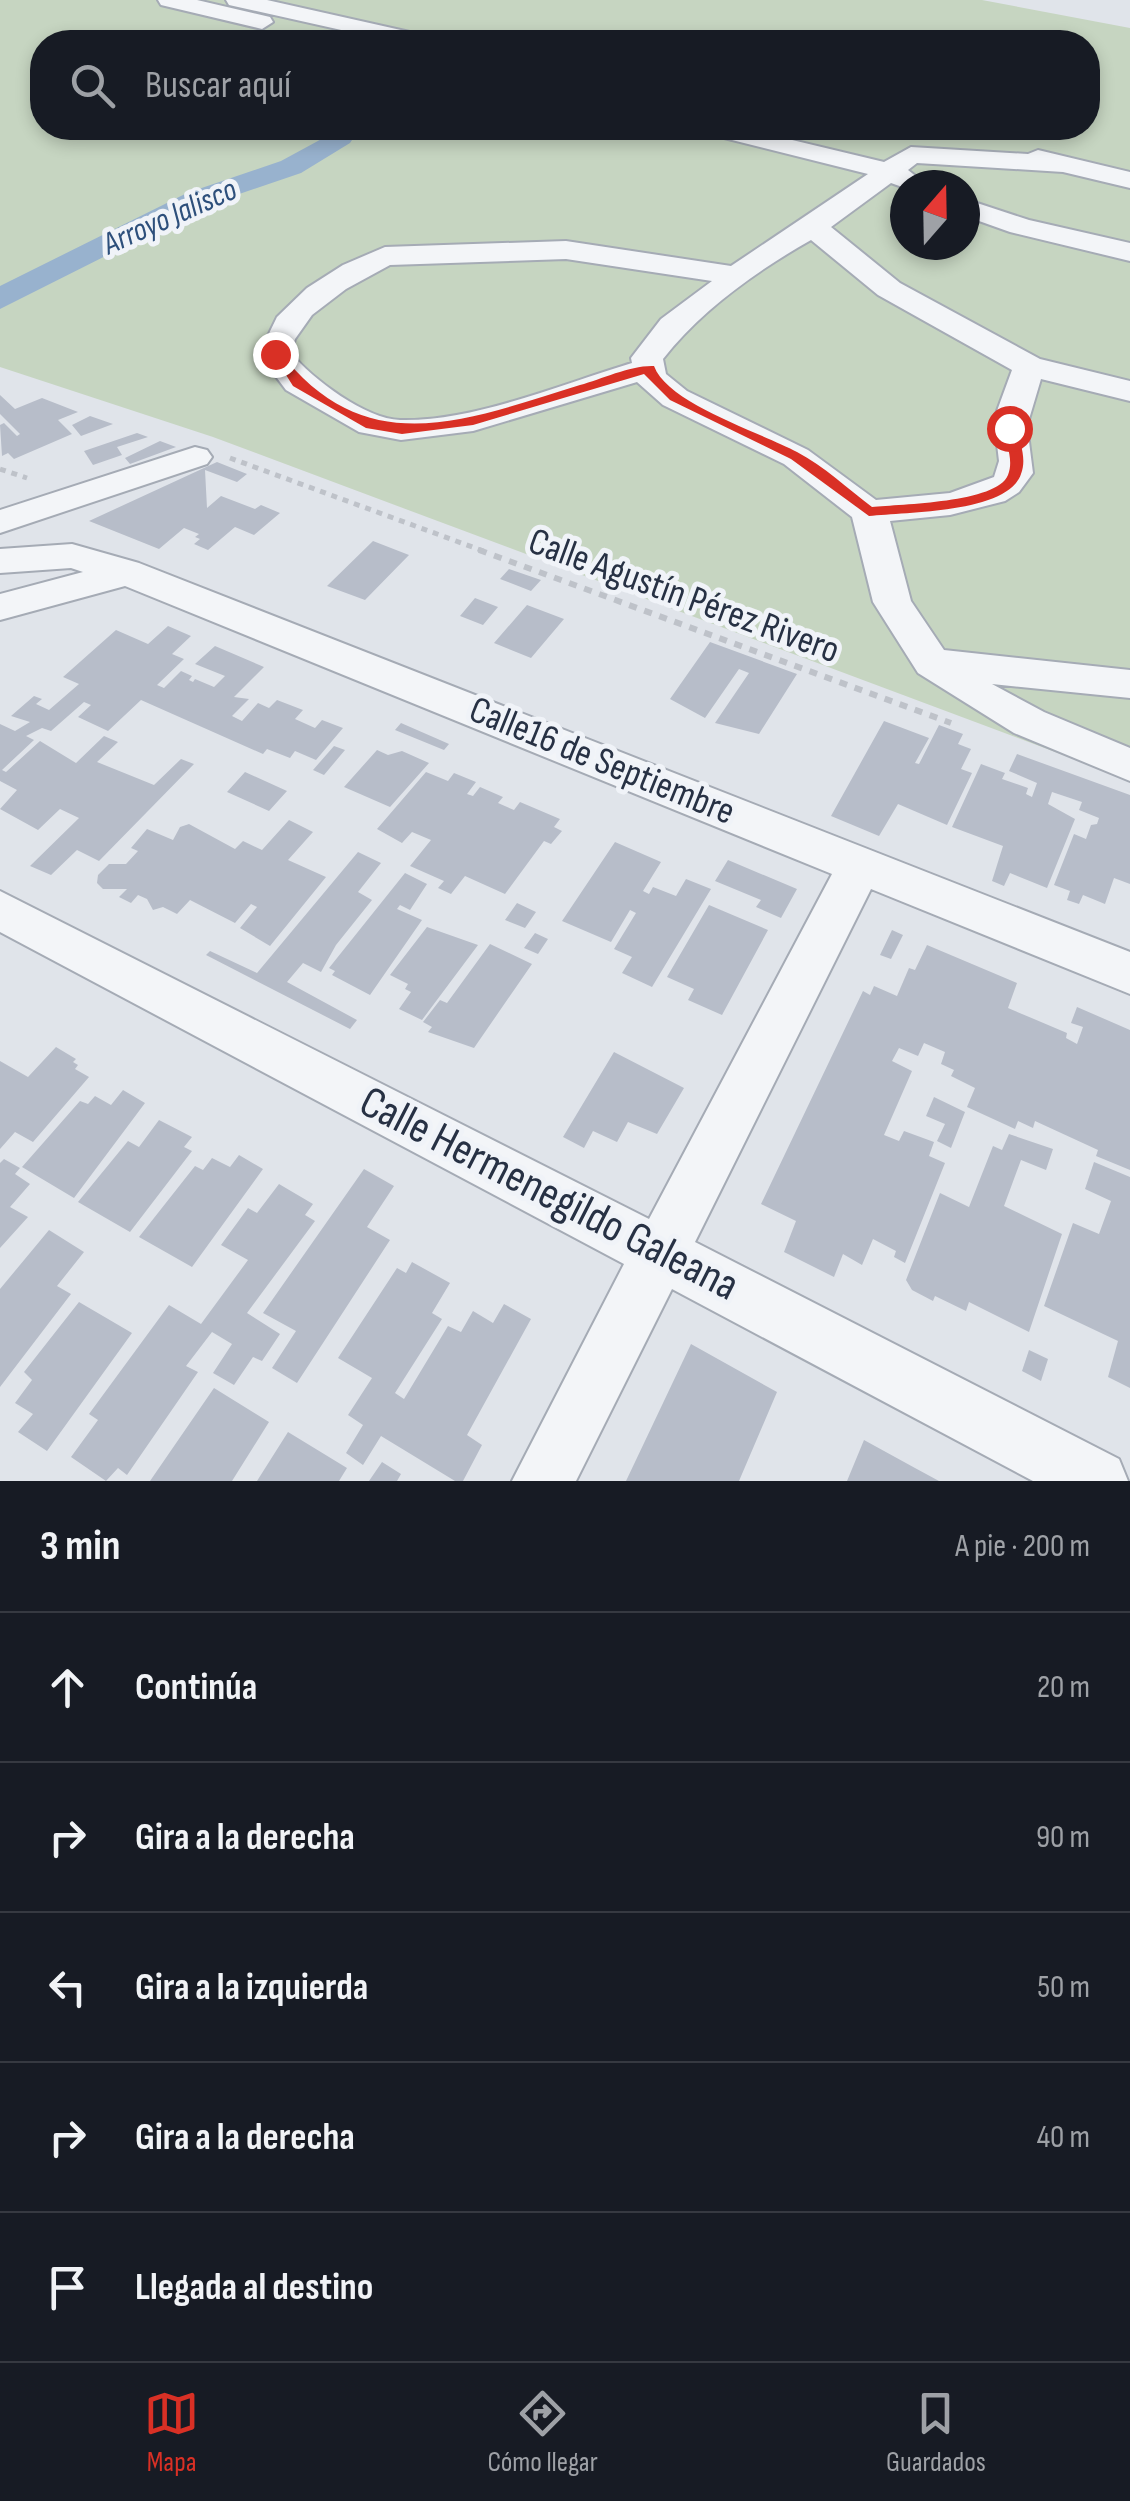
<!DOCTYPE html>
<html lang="es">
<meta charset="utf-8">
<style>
body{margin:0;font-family:"Sofia Sans Condensed",sans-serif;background:#242831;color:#f1f3f6}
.compass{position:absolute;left:890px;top:170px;width:90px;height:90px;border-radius:50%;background:#171b24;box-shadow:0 5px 15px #0003;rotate:20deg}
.stop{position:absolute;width:30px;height:30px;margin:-22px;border:8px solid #d93025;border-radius:50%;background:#fff}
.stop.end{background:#d93025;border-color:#fff;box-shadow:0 2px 10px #0008}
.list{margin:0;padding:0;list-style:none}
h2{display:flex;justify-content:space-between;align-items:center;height:130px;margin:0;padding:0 40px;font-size:42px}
h2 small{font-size:32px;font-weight:400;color:#9ea1a6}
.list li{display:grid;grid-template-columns:65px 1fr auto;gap:30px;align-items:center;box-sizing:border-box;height:150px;padding:0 40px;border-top:2px solid #363941}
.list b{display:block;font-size:38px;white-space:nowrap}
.list em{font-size:32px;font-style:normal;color:#9ea1a6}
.icon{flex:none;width:55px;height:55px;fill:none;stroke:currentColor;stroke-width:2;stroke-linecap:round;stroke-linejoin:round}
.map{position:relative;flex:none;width:1130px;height:1481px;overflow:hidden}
.search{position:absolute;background:#171b24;box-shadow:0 5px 15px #0003;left:30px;right:30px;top:30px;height:110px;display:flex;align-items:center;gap:25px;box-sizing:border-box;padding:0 35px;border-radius:40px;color:#9ea1a6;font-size:38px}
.sheet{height:880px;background:#171b24}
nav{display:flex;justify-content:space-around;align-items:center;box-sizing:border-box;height:140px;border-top:2px solid #363941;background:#171b24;font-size:28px;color:#9ea1a6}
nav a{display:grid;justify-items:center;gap:5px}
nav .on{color:#d93025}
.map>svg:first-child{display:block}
.green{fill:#c6d5c1;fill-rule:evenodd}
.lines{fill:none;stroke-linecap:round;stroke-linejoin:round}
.canal{fill:#98b2ce;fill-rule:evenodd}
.building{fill:#b7bdc9}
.minor-casing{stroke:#a5abb5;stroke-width:4}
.path-far1{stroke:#bec2c9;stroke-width:5;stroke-dasharray:6 6;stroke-linecap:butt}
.path{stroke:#bec2c9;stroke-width:6;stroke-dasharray:8 8;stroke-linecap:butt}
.minor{fill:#f3f5f8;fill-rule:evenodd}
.route{fill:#d93025}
.labels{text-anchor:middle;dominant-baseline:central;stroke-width:10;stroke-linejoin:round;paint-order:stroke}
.far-water-label{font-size:32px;font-style:italic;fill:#2d4f7b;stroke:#f0f3f8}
.street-label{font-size:38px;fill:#273144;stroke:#f0f3f8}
.near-street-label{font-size:45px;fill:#273144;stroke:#f0f3f8}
</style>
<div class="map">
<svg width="1130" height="1481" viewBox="0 0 1130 1481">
<rect width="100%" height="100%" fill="#e0e4ea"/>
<path class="green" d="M0,0H982L1130,28V780L213,437L0,367ZM42,42H1088V128H42ZM905,185H965V245H905Z"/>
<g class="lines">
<path class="canal" d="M340,129L354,137L350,143L301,173L207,205L0,309V286L187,193L281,161Z"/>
</g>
<path class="building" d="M0,395L15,409L42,398L78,412L58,420L72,434L14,459L8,453L2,456L0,425L4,423L17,436L20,434L0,414Z
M90,416L113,424L81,436L72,425Z
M137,433L148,437L117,447L122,455L93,465L84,451Z
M160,441L176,447L130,464L125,458Z
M217,462L247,474L237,482L205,470L207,508L221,496L255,509L261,505L280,513L254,535L235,527L208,550L194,544L200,539L195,537L199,534L184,528L159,549L89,521Z
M373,541L409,555L365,600L327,586Z
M509,569L541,580L531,591L500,579Z
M475,598L498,607L483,625L460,616Z
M527,605L564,619L531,658L494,643Z
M168,626L191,636L172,654L184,659L157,685L164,688L181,671L192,676L189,680L193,682L195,679L214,687L225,676L195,664L215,646L264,667L234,697L249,699L232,716L242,721L258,703L269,708L277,700L303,710L295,719L315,728L322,720L343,728L316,760L295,751L290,758L267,749L263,754L141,700L108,731L78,717L91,705L84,702L51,731L42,728L26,736L34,740L2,770L6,772L40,741L76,763L104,736L118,742L97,762L154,785L181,759L194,764L99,861L77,850L51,875L30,866L79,818L60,809L38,830L0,809L17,790L0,781V724L15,731L30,722L11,716L34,696L42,699L36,704L49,710L79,684L63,677L116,630L148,644Z
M710,642L797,674L759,734L715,723L749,673L739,669L705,718L670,699Z
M884,721L929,738L915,763L919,764L939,725L963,734L958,744L971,749L961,769L972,773L947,825L898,804L879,836L831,816Z
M401,723L440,740L449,744L444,750L395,730Z
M334,746L345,750L324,775L313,770Z
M377,750L388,755L402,751L429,763L390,807L344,787Z
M1017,754L1130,795V884L1114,878L1105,904L1083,895L1079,904L1067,900L1070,891L1054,885L1074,834L1086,839L1091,825L1097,824L1099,818L1079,810L1082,802L1052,792L1048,804L1075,819L1047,888L1010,873L1004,886L992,881L1003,846L952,827L981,764L1005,773L1002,779L1028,788L1026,794L1032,797L1037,783L1009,771Z
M245,772L287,791L269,811L227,792Z
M426,772L448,781L454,773L476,782L467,794L473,796L480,787L503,797L498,803L514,810L520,802L560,819L554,827L562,831L551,844L544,841L505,894L465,876L451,894L438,888L444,881L410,866L431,840L412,832L402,843L377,829Z
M289,820L313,832L288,860L326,877L270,946L240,928L257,907L251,904L235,923L190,900L177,914L163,907L153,910L147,899L138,895L131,903L119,897L127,889H103L97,883L98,875L109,864H126L138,851L131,848L147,829L173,840L180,827L189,824L235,849L243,841L262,850Z
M615,842L661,862L643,891L649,894L653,887L676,896L686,879L711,889L652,987L622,973L632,957L614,949L636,913L630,910L611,942L562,921Z
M358,852L381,863L358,892L372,900L336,945L321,972L303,963L287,982L357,1020L350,1029L206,955L210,951L257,973Z
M728,860L797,889L781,918L756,907L761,900L715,881Z
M405,873L427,884L410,910L400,905L397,909L422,920L370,995L332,975L335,971L329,968Z
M517,903L536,912L525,928L505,920Z
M709,905L768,930L722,1015L688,1000L694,989L667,977Z
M427,927L478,945L422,1020L399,1009L411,992L405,989L408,984L390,975Z
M892,930L903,935L891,959L880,955Z
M535,933L548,939L538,954L524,948Z
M490,944L532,964L474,1048L428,1032L432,1027L423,1022L440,1000L447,1003Z
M927,945L1017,983L1008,1008L1067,1033L1066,1038L1077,1044L1083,1027L1071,1023L1077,1007L1130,1030V1170L1096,1156L1098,1150L1035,1121L1033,1128L1018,1121L1015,1129L967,1107L975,1088L951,1076L954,1070L941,1064L945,1052L924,1043L918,1056L899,1048L892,1061L912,1071L884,1135L899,1141L904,1131L934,1142L929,1156L945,1163L905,1263L894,1257L896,1251L873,1239L862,1265L843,1254L834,1277L784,1252L796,1221L761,1204L863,991L870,995L874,986L897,996L909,968L915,970Z
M56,1047L76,1059L73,1062L78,1065L75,1069L89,1077L33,1142L15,1132L0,1149V1061L28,1077Z
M614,1052L684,1088L657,1134L628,1122L617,1142L593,1131L584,1148L563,1137Z
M123,1090L145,1103L74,1198L22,1167L80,1101L88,1104L95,1096L111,1105Z
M934,1097L965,1112L951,1148L937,1141L945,1124L926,1116Z
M159,1120L192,1137L184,1147L192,1151L130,1232L78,1202L128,1141L139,1147Z
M1009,1134L1053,1149L1046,1170L1021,1160L1004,1206L1062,1234L1029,1332L969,1302L966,1311L935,1296L933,1301L912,1290L906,1280L940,1193L969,1207L993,1146L1002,1150Z
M239,1155L263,1169L192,1267L139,1237L195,1166L203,1170L212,1158L230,1167Z
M4,1159L20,1168L15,1174L30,1184L10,1207L28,1217L0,1248V1163Z
M1094,1162L1130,1177V1388L1108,1377L1118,1341L1044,1306L1073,1223L1099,1234L1111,1201L1085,1189Z
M364,1169L394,1186L367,1227L390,1240L297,1383L272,1368L296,1331L263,1313Z
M279,1184L313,1204L305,1215L315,1221L247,1313L280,1334L262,1361L253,1357L234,1385L213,1373L232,1344L212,1332L186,1366L198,1372L127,1475L118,1468L106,1481L71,1457L98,1420L89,1414L169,1305L201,1324L248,1260L221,1245L248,1208L257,1213Z
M49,1230L84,1252L57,1286L71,1294L0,1387V1289Z
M412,1262L450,1283L432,1313L442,1319L395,1393L404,1399L448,1326L461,1332L473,1311L493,1323L504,1304L531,1319L467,1435L482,1445L463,1481H455L381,1436L363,1465L346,1453L363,1425L348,1415L372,1378L338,1358L397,1268L406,1273Z
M79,1302L132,1333L47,1451L18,1432L33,1414L15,1403L32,1380L24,1372Z
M691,1344L777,1392L739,1481H626Z
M1029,1350L1048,1359L1041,1381L1022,1371Z
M214,1388L269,1422L232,1481H150Z
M288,1432L347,1468L339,1481H257Z
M864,1440L915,1468L939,1481H847Z
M382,1462L401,1474L397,1481H369Z"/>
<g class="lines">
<defs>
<path id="minor" d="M158,0H197L270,17L273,22L262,29L161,5Z
M226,0H267L432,37L436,42H395L229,5Z
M701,128H742L884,162L911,147L1028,154L1038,150L1130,172V188L1063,172L917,163L908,170L922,181L919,185H905V188L891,183L831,227L900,283L1040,359L1130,381V401L1041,379L1027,426L1033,473L1019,492L1005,501L950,515L890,521L911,601L944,650L1130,670V698L992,684L1044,712L1130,748V781L1014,733L918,673L873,602L852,517L784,464L663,405L637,382L473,431L401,440L359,432L286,390L259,354L277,317L307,288L343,265L385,247L566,241L731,266L868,174L704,133ZM811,240L878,295L1012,370L994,419L999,461L994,477L950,493L876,500L808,450L687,391L666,374L663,359C701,310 758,270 811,240ZM566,259L712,281L661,319L631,358L632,363C562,384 473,422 400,420C366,419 312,379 291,353L295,339L312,315L346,289L390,265Z
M965,199L1029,220L1130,243V261L1010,232L965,216Z
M195,447L207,450L212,457L207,464L0,533V510Z
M72,544L139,563L1130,952V994L871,889L695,1242L1119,1459L1128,1481H1033L672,1289L576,1481H512L624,1264L0,932V891L649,1219L832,874L125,586L0,620V594L83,572L71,568L0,573V549Z"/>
</defs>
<use href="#minor" class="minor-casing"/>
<path class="path-far1" d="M230,458L486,552
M0,469L27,478"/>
<path class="path" d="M479,550L951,723"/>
<use href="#minor" class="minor"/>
</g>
<path class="route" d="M271,351H279C366,464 466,420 580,385C602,379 631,365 654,366C668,404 760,432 797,452C824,466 848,489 872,507C901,504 997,503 1008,475C1014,460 1006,443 1003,428L1009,424L1016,428C1020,442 1027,459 1021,474C1008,513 906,512 869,516L791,459L670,400L644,374L473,425L402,434L366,428L293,386Z"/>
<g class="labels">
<g class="far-water-label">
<text transform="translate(170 217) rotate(-24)">Arroyo Jalisco</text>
</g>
<g class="street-label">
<text transform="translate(684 596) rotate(20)">Calle Agustín Pérez Rivero</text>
<text transform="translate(602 761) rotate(22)">Calle16 de Septiembre</text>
</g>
<g class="near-street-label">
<text transform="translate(549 1194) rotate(27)">Calle Hermenegildo Galeana</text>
</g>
</g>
</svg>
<svg class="compass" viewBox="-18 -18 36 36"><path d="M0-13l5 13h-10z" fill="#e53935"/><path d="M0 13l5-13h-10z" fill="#9ea1a6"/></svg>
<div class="stop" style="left:1009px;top:428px"></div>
<div class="stop end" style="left:275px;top:354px"></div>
<div class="search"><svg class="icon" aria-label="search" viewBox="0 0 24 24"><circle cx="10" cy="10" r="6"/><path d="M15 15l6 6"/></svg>Buscar aquí</div>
</div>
<section class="sheet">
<h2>3 min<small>A pie · 200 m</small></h2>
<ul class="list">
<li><svg class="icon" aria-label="ahead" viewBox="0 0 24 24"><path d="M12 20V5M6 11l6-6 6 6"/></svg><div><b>Continúa</b></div><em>20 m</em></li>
<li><svg class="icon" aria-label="right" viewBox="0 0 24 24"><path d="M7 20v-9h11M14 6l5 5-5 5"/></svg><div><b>Gira a la derecha</b></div><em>90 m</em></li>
<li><svg class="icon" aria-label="left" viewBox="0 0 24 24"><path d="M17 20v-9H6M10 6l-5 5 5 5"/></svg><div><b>Gira a la izquierda</b></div><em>50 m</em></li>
<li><svg class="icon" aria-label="right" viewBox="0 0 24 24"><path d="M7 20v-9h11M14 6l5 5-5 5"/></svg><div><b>Gira a la derecha</b></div><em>40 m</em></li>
<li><svg class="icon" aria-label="arrive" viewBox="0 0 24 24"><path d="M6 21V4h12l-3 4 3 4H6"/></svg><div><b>Llegada al destino</b></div></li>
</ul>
</section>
<nav>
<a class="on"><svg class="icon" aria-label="map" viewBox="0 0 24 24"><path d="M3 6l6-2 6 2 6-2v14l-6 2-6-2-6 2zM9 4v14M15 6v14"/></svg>Mapa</a>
<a><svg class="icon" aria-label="directions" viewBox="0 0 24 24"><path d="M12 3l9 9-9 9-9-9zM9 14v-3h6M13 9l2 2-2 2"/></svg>Cómo llegar</a>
<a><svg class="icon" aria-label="saved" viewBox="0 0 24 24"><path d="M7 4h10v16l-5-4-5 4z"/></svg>Guardados</a>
</nav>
